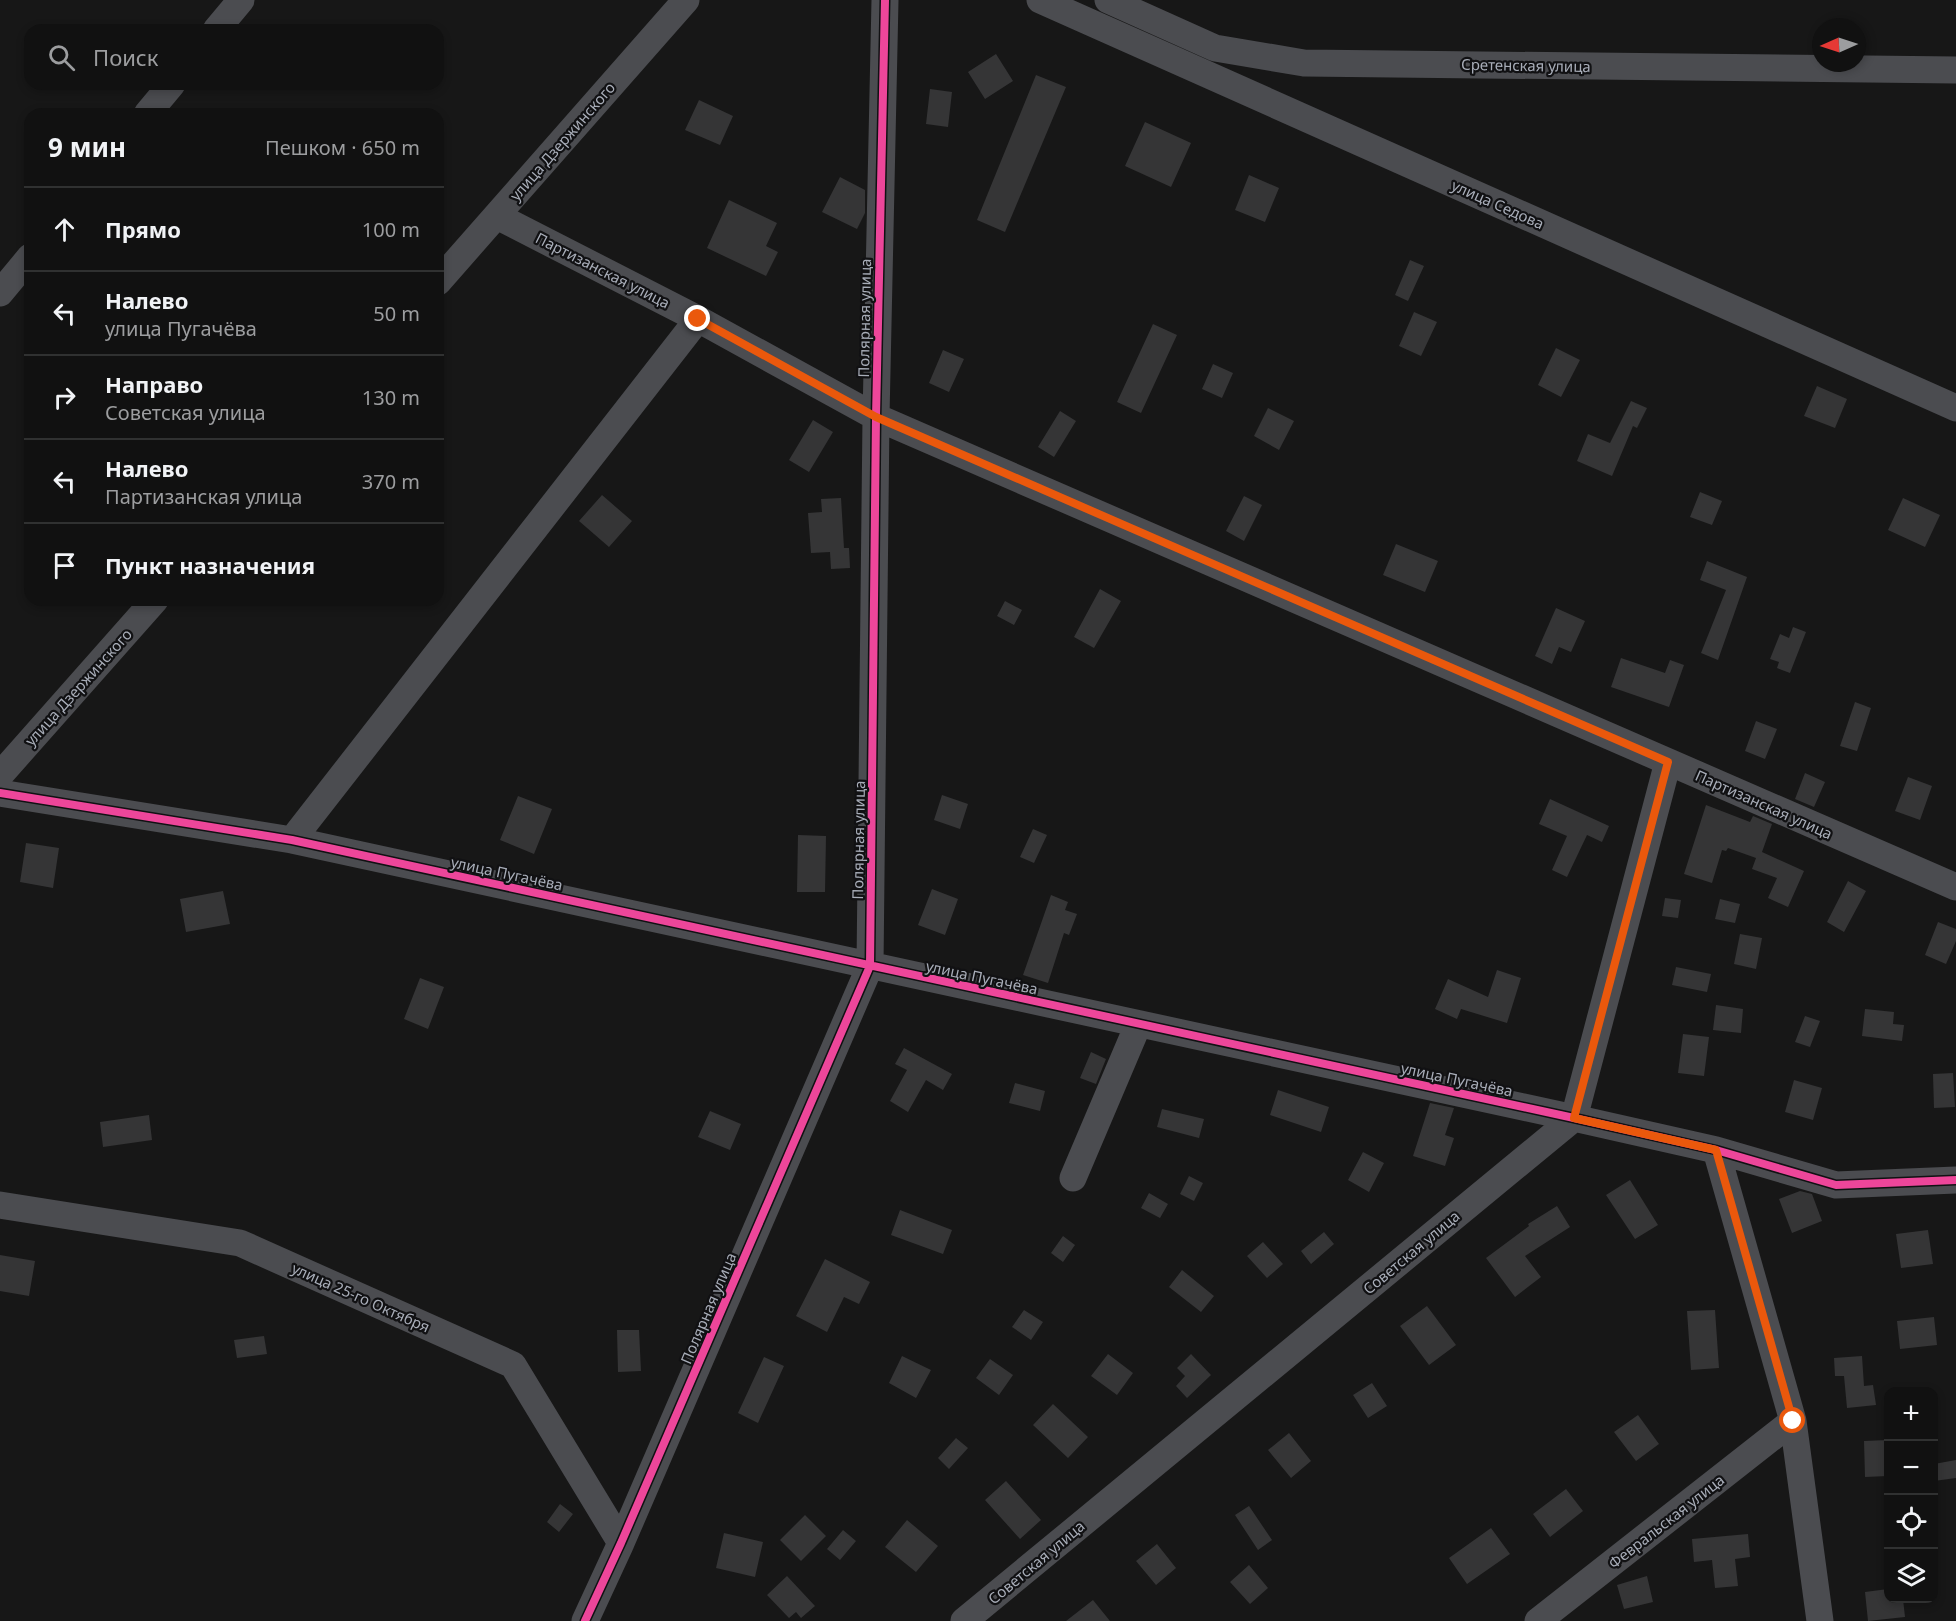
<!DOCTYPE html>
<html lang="ru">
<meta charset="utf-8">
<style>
body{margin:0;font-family:"Noto Sans",sans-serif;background:#1a1a1a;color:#f1f3f6}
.controls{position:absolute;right:18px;bottom:18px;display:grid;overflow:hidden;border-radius:12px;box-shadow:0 3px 9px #0003}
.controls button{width:54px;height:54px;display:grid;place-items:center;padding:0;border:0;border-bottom:2px solid #303131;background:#111;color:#f1f3f6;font:30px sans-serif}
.compass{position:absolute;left:1812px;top:18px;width:54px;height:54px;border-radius:50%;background:#111;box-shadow:0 3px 9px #0003;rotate:267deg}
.stop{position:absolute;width:18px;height:18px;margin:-14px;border:4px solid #ea580c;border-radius:50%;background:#fff}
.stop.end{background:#ea580c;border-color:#fff;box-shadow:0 2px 6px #0008}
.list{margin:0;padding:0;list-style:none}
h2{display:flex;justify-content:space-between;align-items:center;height:78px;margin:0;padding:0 24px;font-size:26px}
h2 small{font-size:20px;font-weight:400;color:#9c9d9f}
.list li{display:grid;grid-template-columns:39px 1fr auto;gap:18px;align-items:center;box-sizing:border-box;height:84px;padding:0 24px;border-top:2px solid #303131}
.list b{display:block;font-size:22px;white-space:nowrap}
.list p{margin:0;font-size:20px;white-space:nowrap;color:#9c9d9f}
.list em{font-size:20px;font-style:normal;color:#9c9d9f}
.icon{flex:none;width:33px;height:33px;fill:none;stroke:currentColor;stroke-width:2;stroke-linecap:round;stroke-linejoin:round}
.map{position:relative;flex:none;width:1956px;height:1621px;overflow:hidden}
.search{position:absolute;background:#111;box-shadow:0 3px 9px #0003;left:24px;top:24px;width:420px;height:66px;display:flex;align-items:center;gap:15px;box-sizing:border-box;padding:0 21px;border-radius:18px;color:#9c9d9f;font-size:22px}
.panel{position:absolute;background:#111;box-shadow:0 3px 9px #0003;left:24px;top:108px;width:420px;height:498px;border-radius:18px}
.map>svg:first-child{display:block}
.building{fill:#353536}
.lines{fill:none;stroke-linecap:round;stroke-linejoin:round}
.minor{stroke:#4b4c50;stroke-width:27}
.cycleway-casing{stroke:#111113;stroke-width:11}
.cycleway{stroke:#ed469a;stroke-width:8}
.route{stroke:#ea580c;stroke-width:8}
.labels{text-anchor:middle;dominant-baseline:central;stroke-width:4.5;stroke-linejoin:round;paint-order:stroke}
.street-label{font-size:15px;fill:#a8adb8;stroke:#111113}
</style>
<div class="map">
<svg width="1956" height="1621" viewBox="0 0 1956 1621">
<rect width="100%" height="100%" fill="#171717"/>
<path class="building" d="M996,54L1013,81L985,99L968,72Z
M1036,75L1066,87L1005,232L977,220Z
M930,89L952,92L948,127L926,124Z
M699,100L733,116L720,145L685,130Z
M1145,122L1191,143L1171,187L1125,166Z
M1249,175L1279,188L1265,222L1235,210Z
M840,177L865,190V213L857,229L822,212Z
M729,200L777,223L766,246L778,252L766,276L707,248Z
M1410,260L1424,266L1408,301L1395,295Z
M1414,312L1437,322L1421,356L1399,346Z
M1153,324L1177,335L1141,413L1117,402Z
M1556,348L1580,360L1561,397L1538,385Z
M943,350L964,359L949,392L929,383Z
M1213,364L1233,373L1222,398L1202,389Z
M1817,386L1847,399L1835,428L1804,416Z
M1631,401L1647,408L1637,428L1633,426L1612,476L1577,461L1588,434L1610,443Z
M1268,408L1294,421L1279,450L1254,436Z
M1060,411L1076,421L1054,457L1038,447Z
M813,420L833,432L809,472L789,460Z
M1700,492L1722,501L1712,525L1690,517Z
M602,495L632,521L609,547L579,521Z
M1244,496L1262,505L1244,541L1226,531Z
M841,498L844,548H849L850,568L831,569L830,552L811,553L808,513L822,512L821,499Z
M1903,498L1940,515L1925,547L1888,530Z
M1396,544L1438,561L1425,592L1383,575Z
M1707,561L1747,577L1718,660L1701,653L1726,590L1700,580Z
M1100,589L1121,601L1094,648L1074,637Z
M1005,601L1022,610L1014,625L997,616Z
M1556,608L1585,621L1571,652L1559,647L1552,664L1535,656Z
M1793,627L1806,632L1790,673L1777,668L1779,662L1770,659L1780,634L1789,638Z
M1621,658L1665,673L1670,660L1684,665L1669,707L1611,687Z
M1855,702L1871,708L1857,751L1840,746Z
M1756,721L1777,729L1765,759L1745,751Z
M1805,773L1825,782L1814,807L1795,799Z
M1908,777L1932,786L1920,820L1895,811Z
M942,795L968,804L960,829L934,820Z
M518,796L552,809L534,854L500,840Z
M1550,799L1609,826L1602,842L1587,835L1567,877L1552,870L1567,836L1539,824Z
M1706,805L1750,822L1753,816L1772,824L1762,852L1804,871L1788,907L1768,898L1777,878L1752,869L1756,858L1728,848L1726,851L1722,850L1712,883L1684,874Z
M1033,829L1047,835L1034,863L1020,857Z
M798,835L826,836L825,892H797Z
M26,843L59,848L53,888L20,882Z
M1848,881L1866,891L1844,932L1827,922Z
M932,889L958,899L945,935L918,925Z
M223,891L230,924L186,932L180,899Z
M1051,895L1068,902L1065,910L1077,914L1069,935L1064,933L1048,983L1023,975Z
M1665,898L1681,900L1678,918L1662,916Z
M1720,899L1740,904L1735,923L1715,919Z
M1938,922L1956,929V941L1946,964L1925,955Z
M1740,934L1762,938L1756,969L1734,964Z
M1676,967L1711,974L1707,992L1672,985Z
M1497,970L1521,978L1507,1023L1461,1009L1457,1019L1435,1009L1448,979L1488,997Z
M420,978L444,987L428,1029L404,1019Z
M1716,1005L1743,1009L1741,1033L1713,1030Z
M1865,1009L1894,1012L1893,1024L1904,1025L1902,1041L1862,1036Z
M1805,1016L1820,1021L1810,1047L1795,1042Z
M1683,1034L1709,1037L1704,1076L1678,1073Z
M904,1048L952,1074L943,1090L926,1080L908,1112L890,1101L907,1070L895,1064Z
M1091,1052L1106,1059L1096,1084L1080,1078Z
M1953,1073L1955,1107L1934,1108L1933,1074Z
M1794,1080L1822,1088L1813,1120L1785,1112Z
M1015,1083L1045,1091L1040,1111L1009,1103Z
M1278,1090L1329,1107L1321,1132L1270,1115Z
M1430,1103L1454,1108L1445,1135L1454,1138L1445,1166L1413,1156Z
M1162,1109L1204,1119L1199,1138L1157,1127Z
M710,1111L741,1124L730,1150L698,1137Z
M149,1115L152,1140L103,1147L100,1122Z
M1363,1152L1384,1163L1369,1192L1348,1180Z
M1189,1176L1203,1183L1194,1201L1180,1194Z
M1630,1180L1658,1225L1635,1239L1606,1195Z
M1800,1191L1812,1194L1822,1221L1792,1233L1779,1199Z
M1149,1193L1168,1204L1160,1218L1141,1208Z
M1557,1206L1570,1227L1525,1256L1541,1277L1515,1297L1486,1258L1529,1226L1528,1224Z
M900,1210L952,1230L943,1254L891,1235Z
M1928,1230L1933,1264L1901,1268L1896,1234Z
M1324,1232L1334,1244L1311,1264L1301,1251Z
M1063,1236L1075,1245L1063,1262L1051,1253Z
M1263,1242L1283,1264L1267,1278L1247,1256Z
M0,1255L35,1261L29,1296L0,1291Z
M825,1259L870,1282L859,1304L844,1297L827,1332L796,1316Z
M1182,1270L1214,1296L1201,1312L1169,1287Z
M1427,1306L1456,1345L1429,1365L1400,1326Z
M1024,1310L1043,1322L1031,1340L1012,1327Z
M1715,1310L1719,1368L1691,1370L1687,1311Z
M1934,1317L1937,1345L1900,1349L1897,1321Z
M617,1330H639L641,1371L618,1372Z
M264,1336L267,1354L237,1358L234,1340Z
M1108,1354L1133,1373L1117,1395L1091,1376Z
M1191,1354L1211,1375L1187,1398L1176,1386L1185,1376L1177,1368Z
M902,1356L931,1370L916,1398L889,1383Z
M1862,1356L1864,1386L1873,1385L1876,1405L1847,1408L1844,1376H1835L1834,1358Z
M764,1357L784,1366L758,1423L738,1413Z
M990,1359L1013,1375L999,1395L976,1378Z
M1372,1383L1387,1406L1368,1418L1353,1395Z
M1053,1404L1088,1437L1068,1458L1033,1425Z
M1638,1415L1659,1444L1636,1461L1614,1432Z
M1289,1433L1311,1461L1291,1478L1268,1450Z
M956,1438L968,1448L949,1469L938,1458Z
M1888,1440V1476L1865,1477L1864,1441Z
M1956,1460V1478L1934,1481V1464Z
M1006,1481L1041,1520L1020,1539L985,1500Z
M1566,1489L1583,1511L1550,1537L1533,1514Z
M560,1504L573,1514L559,1532L547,1522Z
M1249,1506L1272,1540L1258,1550L1235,1515Z
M805,1515L826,1536L801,1561L780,1540Z
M907,1520L938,1546L916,1572L885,1547Z
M1491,1528L1510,1554L1467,1584L1449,1558Z
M843,1530L856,1541L840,1560L827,1549Z
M724,1533L763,1542L755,1577L716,1568Z
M1748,1534L1750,1557L1735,1559L1738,1586L1715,1588L1712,1560L1694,1562L1692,1539Z
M1157,1544L1176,1568L1156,1585L1136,1561Z
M1249,1565L1268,1588L1250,1604L1230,1582Z
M787,1576L815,1606L801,1618L796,1612L789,1618L767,1595Z
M1647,1576L1653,1602L1624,1609L1617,1585Z
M1888,1589V1599H1903L1905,1617L1868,1621L1865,1592Z
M1093,1600L1110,1621H1066Z"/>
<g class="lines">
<path class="minor" d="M1040,0L1956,408
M1108,0L1215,48L1304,63L1956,70
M216,30L241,0
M147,114L172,84
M497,216L698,319L876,417L1956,887
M438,282L686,0
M0,293L30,257
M0,775L155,600
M0,793L292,840L1574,1118L1716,1150L1836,1185L1956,1180
M292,840L698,319
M1716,1150L1793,1421L1820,1621
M1073,1178L1138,1025
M0,1205L240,1243L513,1365L621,1543
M585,1621L621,1543L870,966L876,417L885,0
M964,1621L1574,1118L1668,762
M1538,1621L1793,1421"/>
<defs>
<path id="cycleway" d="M0,793L292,840L1574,1118L1716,1150L1836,1185L1956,1180
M585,1621L621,1543L870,966L876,417L885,0"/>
</defs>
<use href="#cycleway" class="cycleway-casing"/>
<use href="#cycleway" class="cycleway"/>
</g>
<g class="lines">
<path class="route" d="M698,319L876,417L1668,762L1574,1118L1716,1150L1793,1421"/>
</g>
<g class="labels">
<g class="street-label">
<text transform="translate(1526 65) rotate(1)">Сретенская улица</text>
<text transform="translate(562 141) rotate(-49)">улица Дзержинского</text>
<text transform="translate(1498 204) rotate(24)">улица Седова</text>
<text transform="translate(603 270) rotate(27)">Партизанская улица</text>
<text transform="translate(864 318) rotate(-89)">Полярная улица</text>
<text transform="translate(78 687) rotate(-48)">улица Дзержинского</text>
<text transform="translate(1764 804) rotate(24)">Партизанская улица</text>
<text transform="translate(858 840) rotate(-89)">Полярная улица</text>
<text transform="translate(507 873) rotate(12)">улица Пугачёва</text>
<text transform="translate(982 977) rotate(12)">улица Пугачёва</text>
<text transform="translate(1457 1079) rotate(12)">улица Пугачёва</text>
<text transform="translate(1411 1252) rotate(-40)">Советская улица</text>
<text transform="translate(361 1297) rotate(24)">улица 25-го Октября</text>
<text transform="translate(708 1308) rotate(-67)">Полярная улица</text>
<text transform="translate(1666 1521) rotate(-38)">Февральская улица</text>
<text transform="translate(1036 1562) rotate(-40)">Советская улица</text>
</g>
</g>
</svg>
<div class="controls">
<button>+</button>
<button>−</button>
<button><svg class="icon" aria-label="locate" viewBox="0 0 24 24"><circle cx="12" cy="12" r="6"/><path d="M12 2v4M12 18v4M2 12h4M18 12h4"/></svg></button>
<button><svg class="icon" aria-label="layers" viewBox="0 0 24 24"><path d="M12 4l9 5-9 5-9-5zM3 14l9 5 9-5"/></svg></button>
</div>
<svg class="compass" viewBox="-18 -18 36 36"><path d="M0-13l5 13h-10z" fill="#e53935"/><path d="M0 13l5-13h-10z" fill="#9c9d9f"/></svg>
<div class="stop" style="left:1793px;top:1421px"></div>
<div class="stop end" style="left:698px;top:319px"></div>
<div class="search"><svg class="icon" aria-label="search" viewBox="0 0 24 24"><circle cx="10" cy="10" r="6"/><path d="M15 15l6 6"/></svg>Поиск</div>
<section class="panel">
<h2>9 мин<small>Пешком · 650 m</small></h2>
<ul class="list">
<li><svg class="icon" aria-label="ahead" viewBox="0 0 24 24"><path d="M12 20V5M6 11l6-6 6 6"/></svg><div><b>Прямо</b></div><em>100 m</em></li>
<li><svg class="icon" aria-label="left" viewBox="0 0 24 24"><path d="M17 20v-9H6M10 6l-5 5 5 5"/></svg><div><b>Налево</b><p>улица Пугачёва</p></div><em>50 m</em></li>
<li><svg class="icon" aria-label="right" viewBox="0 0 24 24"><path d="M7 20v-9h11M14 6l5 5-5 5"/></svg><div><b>Направо</b><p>Советская улица</p></div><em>130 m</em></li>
<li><svg class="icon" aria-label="left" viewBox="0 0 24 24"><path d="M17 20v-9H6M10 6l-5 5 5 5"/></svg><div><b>Налево</b><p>Партизанская улица</p></div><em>370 m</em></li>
<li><svg class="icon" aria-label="arrive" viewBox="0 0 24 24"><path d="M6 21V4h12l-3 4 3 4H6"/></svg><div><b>Пункт назначения</b></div></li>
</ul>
</section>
</div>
